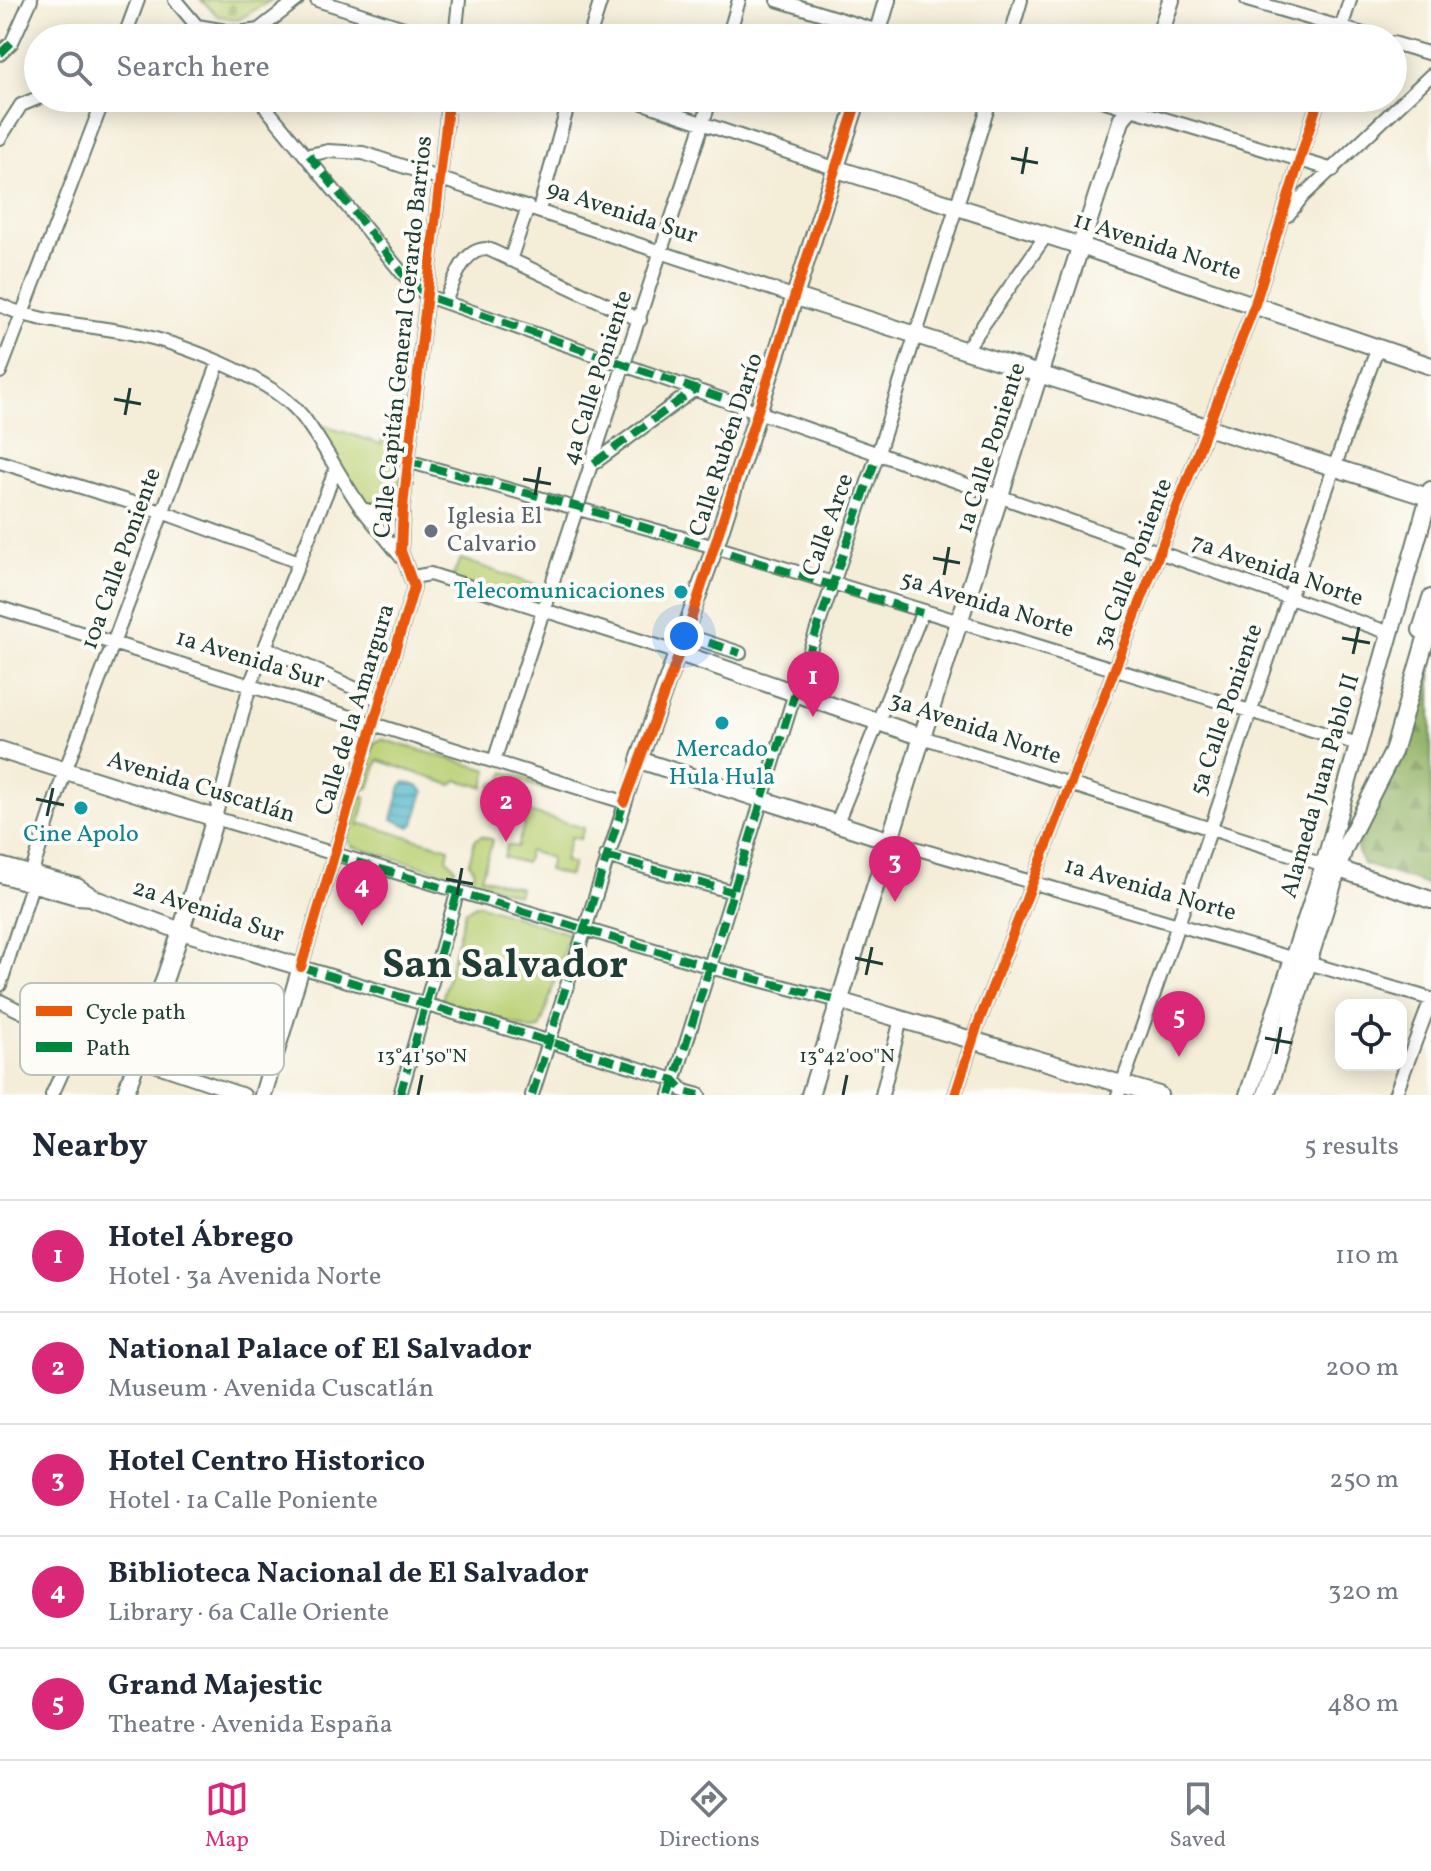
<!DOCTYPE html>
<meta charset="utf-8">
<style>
body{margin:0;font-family:Vollkorn,serif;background:#f6f6f7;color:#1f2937}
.controls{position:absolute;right:24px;bottom:24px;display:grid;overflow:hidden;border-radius:16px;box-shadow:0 4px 20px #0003}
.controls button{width:72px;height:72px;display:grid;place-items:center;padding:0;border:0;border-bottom:2px solid #e0e1e3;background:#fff;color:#1f2937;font:40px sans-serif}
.you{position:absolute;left:684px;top:636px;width:28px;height:28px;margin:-20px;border:6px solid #fff;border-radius:50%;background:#1a73e8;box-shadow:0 0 0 12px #1a73e833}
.badge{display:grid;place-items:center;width:52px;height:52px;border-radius:50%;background:#db2777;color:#fff;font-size:26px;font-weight:700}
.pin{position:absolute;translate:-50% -66px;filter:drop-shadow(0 2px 4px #0008)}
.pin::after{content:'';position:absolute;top:42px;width:28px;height:24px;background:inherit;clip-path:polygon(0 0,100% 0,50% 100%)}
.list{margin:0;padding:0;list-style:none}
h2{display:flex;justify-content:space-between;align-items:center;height:104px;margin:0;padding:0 32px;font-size:34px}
h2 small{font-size:26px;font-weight:400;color:#747a83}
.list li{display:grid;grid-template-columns:52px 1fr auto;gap:24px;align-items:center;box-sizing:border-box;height:112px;padding:0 32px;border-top:2px solid #e0e1e3}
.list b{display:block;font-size:30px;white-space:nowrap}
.list p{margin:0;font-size:26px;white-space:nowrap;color:#747a83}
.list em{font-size:26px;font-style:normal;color:#747a83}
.icon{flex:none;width:44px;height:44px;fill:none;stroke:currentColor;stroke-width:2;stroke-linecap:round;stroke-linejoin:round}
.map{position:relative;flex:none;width:1431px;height:1095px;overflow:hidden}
.search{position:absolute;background:#fff;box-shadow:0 4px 20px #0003;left:24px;right:24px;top:24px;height:88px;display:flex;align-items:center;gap:20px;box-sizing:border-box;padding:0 28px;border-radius:44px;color:#747a83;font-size:30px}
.sheet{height:664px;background:#fff}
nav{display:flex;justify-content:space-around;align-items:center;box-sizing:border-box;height:112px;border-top:2px solid #e0e1e3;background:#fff;font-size:22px;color:#747a83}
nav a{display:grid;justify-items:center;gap:4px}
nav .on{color:#db2777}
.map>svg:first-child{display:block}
.green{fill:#bad075;stroke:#6c8654;stroke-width:2}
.forest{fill:url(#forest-firs);stroke:#59784d;stroke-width:2}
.cemetery{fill:url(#cemetery-stones);stroke:#6c8654;stroke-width:2}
.water{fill:url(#water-rules);stroke:#34787e;stroke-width:2}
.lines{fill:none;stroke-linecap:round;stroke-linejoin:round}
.minor-casing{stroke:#6a7b6d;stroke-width:16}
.major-casing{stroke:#6a7b6d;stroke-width:20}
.minor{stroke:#fff;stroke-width:12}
.major{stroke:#fff;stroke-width:16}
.quiet{stroke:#00873e;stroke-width:8;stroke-dasharray:16 8;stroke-linecap:butt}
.cycleway-casing{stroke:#fdfcf7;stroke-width:15}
.cycleway{stroke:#e8590c;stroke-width:10}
.ticks{fill:none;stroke:#1f3d34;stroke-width:3}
.worship-dot{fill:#6b7280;stroke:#fdfcf7;stroke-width:3}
.culture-dot{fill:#0f9aa8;stroke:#fdfcf7;stroke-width:3}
.labels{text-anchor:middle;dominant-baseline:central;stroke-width:8;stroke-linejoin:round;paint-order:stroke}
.street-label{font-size:24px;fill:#1f3d34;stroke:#fdfcf7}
.worship-label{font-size:24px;fill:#5b616d;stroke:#fdfcf7;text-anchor:start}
.culture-label{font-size:24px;fill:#0d838f;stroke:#fdfcf7}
.town-label{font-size:40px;font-weight:bold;fill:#1f3d34;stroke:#fdfcf7}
.key{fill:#fdfcf7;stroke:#bac3bc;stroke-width:2}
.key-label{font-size:22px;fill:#1f3d34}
.ticks-label{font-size:20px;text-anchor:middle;fill:#1f3d34;stroke:#fdfcf7;stroke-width:8;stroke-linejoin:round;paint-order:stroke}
</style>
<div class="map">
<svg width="1431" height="1095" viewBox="0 0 1431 1095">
<defs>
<pattern id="forest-firs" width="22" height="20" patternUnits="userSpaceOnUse" patternTransform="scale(2)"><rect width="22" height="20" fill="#93b266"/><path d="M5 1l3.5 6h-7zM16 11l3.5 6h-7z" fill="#779255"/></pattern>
<pattern id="cemetery-stones" width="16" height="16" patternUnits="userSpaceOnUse" patternTransform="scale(2)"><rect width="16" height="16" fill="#bad075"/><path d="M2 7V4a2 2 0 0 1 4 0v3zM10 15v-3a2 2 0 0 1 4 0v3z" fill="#97aa61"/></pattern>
<pattern id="water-rules" width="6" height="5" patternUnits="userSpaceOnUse" patternTransform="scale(2)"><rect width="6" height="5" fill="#4ab4c8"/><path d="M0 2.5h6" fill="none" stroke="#3d94a3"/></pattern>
</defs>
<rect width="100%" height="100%" fill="#fdfcf7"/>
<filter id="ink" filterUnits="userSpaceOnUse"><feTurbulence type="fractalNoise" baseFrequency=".0125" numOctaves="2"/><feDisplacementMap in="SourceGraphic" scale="16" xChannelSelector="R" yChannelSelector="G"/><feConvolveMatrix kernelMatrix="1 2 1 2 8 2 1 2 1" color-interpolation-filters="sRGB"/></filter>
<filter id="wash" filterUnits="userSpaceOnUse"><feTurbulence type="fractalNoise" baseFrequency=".006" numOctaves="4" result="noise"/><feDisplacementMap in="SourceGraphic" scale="32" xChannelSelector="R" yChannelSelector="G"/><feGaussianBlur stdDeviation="1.8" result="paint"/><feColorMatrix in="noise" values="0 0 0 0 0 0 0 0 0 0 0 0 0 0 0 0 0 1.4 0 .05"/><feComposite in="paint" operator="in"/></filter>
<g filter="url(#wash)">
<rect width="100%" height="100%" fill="#f4edd8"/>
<path class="green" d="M395,398L410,407L398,503L389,511L365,503L312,422L381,444Z
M461,559L552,591L543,611L450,581Z
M381,739L488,770L484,787L457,780L452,785L378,760L369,788L361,786L374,743Z
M505,772L550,786L549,791L510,778L500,816L488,813L486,806L492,784L501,781Z
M359,795L366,797L359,826L363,824L449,848L447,859L455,867L453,875L351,846L347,837Z
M518,809L584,828L580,839L571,837L564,861L573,864L569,876L548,870L551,858L529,851L525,863L504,857L507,845L517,847L525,822L515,819Z
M481,836L493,840L481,877L520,888L518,895L472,880L474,870L469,862L475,840Z
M478,904L569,934L540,1029L531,1030L442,1000L465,911Z"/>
<path class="forest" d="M1431,656V886L1363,864L1357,849L1373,808L1403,752Z"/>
<path class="cemetery" d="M201,0H271L238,20L218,16Z"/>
<path class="water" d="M406,782L420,787L424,792L414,824L410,827L392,819L401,786Z"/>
</g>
<g filter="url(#ink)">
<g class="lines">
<defs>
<path id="minor" d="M175,0L207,38
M317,0L435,38
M777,0L901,38
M1247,0L1377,38
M197,26L238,33L259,30
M252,35L297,0
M124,38L138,0
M455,38L459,0
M589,38L601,0
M728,38L739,0
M1010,38L1021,0
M1338,38L1350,0
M1393,43L1431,54
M0,54L12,42L31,0
M258,98L402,273L427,296L1390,633
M449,98L403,507L401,551L414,587L301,967L631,1066L674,1080L684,1091L699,1095
M628,98L837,169
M1095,98L1333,170
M0,138L21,105L38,98
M309,155L328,151L363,153L796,297
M539,210L570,98
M1288,215L1302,197L1431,75
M510,260L528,207
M445,301C455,281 462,248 488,249L640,320
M0,305C40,324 87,324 130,333C178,342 273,378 303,417C325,446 341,479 362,509L387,515L403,507
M964,352L1045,237
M0,372L104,98
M407,461L715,547L1358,744
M0,462L162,512L299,562
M594,463L695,389
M336,469L250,685L215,818L721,970L839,1001
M364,511L402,558
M413,577L430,574L679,653
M0,608L624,802
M686,635L740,653
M265,647L380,700
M922,737L1324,865
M494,761L711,98
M836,825L922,613
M891,841L1431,999
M606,856L733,892
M31,874L65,771L219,362
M0,876L76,898L94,899
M0,985L32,885
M0,1001L77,1039L244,1095
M52,1095L77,1039
M400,1095L458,890
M532,1095L639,760
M670,1095L795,693L877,456L991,98
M882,1095L901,1019
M955,1095L977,1027L1255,304L1319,98
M1118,1095C1208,848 1285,596 1377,350
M1395,1095L1431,1000"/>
<path id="major" d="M876,38L887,0
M1159,38L1171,0
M858,98L715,547L639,760L891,841
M837,169L1081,246L1431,366
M796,297L1431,498
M1421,630L1431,598
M679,653L922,737
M0,750L215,818L181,931L125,1095
M0,866L77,887L95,899L181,931L301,967L263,1095
M1330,866L1431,900
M839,1001L1159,1095
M810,1095L922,737L1122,118L1140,98
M1248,1095L1324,865L1431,490
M1266,1095L1344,849L1393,752L1431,621"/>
</defs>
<use href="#minor" class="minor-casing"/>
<use href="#major" class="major-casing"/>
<use href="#minor" class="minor"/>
<use href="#major" class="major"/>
<path class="quiet" d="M0,54L12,42
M309,155L402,273L427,296L759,411
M407,461L579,507L922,613
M594,463L695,389
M686,635L740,653
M333,855L721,970L839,1001
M606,856L733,892
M301,967L631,1066L674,1080L684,1091L699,1095
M400,1095L458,890
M532,1095L624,802
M670,1095L795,693L877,456"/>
<defs>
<path id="cycleway" d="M624,802L686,635L858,98
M301,967L414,587L401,551L403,507L449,98
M955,1095L977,1027L1255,304L1319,98"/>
</defs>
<use href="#cycleway" class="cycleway-casing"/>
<use href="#cycleway" class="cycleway"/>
</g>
</g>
<path class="ticks" d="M1011,158L1038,163M1022,174L1027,147M114,399L141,404M125,415L130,388M523,479L551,484M535,495L540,467M933,558L960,563M944,575L949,547M1342,638L1370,643M1353,654L1359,627M36,799L64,805M47,816L53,788M446,879L473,884M457,895L462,868M855,958L883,964M866,975L872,947M1265,1038L1292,1043M1276,1054L1281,1027M418,1095L422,1075M843,1095L847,1075"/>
<circle class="worship-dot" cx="431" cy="531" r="8"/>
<g class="culture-dot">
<circle cx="681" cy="592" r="8"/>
<circle cx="722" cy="723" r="8"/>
<circle cx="81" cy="808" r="8"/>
</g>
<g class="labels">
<g class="street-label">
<text transform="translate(622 213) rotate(18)">9a Avenida Sur</text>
<text transform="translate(1157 247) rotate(18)">11 Avenida Norte</text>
<text transform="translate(404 337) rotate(-84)">Calle Capitán General Gerardo Barrios</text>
<text transform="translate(598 378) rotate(-72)">4a Calle Poniente</text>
<text transform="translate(727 445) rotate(-72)">Calle Rubén Darío</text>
<text transform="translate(992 448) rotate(-72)">1a Calle Poniente</text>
<text transform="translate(829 525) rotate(-70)">Calle Arce</text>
<text transform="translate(122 559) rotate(-70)">10a Calle Poniente</text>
<text transform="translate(1134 564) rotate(-69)">3a Calle Poniente</text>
<text transform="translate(1277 571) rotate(19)">7a Avenida Norte</text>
<text transform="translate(987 605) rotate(17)">5a Avenida Norte</text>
<text transform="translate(250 660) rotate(17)">1a Avenida Sur</text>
<text transform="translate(356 710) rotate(-73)">Calle de la Amargura</text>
<text transform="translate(1227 710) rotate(-71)">5a Calle Poniente</text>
<text transform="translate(975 729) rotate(19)">3a Avenida Norte</text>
<text transform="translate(1321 786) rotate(-74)">Alameda Juan Pablo II</text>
<text transform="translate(201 788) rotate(17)">Avenida Cuscatlán</text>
<text transform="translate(1150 890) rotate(16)">1a Avenida Norte</text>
<text transform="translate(208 912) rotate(18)">2a Avenida Sur</text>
</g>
<g class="worship-label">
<text x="447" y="517">Iglesia El<tspan x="447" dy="28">Calvario</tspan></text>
</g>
<g class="culture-label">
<text x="665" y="592" text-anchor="end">Telecomunicaciones</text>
<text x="722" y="750">Mercado<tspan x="722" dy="28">Hula Hula</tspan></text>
<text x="81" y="835">Cine Apolo</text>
</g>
<g class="town-label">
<text x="505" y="967">San Salvador</text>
</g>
</g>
<rect x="20" y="983" width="264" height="92" rx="12" class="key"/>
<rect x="36" y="1006" width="36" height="10" fill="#e8590c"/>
<rect x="36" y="1042" width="36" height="10" fill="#00873e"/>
<g class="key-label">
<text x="86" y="1019">Cycle path</text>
<text x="86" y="1055">Path</text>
</g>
<g class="ticks-label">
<text x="422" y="1062">13°41'50"N</text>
<text x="847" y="1062">13°42'00"N</text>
</g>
</svg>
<div class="controls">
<button><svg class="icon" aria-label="locate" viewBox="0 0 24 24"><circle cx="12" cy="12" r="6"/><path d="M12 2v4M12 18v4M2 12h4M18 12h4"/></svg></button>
</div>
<div class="you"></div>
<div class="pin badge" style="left:813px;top:717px">1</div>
<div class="pin badge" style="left:506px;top:842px">2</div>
<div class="pin badge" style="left:895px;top:902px">3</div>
<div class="pin badge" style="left:362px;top:926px">4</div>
<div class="pin badge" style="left:1179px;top:1057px">5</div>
<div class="search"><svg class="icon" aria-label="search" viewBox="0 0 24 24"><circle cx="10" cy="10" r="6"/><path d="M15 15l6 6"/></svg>Search here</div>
</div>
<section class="sheet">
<h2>Nearby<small>5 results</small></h2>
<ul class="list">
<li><span class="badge">1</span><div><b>Hotel Ábrego</b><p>Hotel · 3a Avenida Norte</p></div><em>110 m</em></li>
<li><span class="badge">2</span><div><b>National Palace of El Salvador</b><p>Museum · Avenida Cuscatlán</p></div><em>200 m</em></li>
<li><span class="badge">3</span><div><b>Hotel Centro Historico</b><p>Hotel · 1a Calle Poniente</p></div><em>250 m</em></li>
<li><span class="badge">4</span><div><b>Biblioteca Nacional de El Salvador</b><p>Library · 6a Calle Oriente</p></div><em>320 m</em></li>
<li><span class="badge">5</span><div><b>Grand Majestic</b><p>Theatre · Avenida España</p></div><em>480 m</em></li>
</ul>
</section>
<nav>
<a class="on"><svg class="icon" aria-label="map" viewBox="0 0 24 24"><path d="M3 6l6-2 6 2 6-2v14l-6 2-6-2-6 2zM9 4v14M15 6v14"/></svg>Map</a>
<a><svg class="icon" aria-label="directions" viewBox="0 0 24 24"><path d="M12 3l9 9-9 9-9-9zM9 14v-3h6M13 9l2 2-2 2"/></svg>Directions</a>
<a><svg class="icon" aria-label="saved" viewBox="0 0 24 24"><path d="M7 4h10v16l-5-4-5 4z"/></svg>Saved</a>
</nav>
